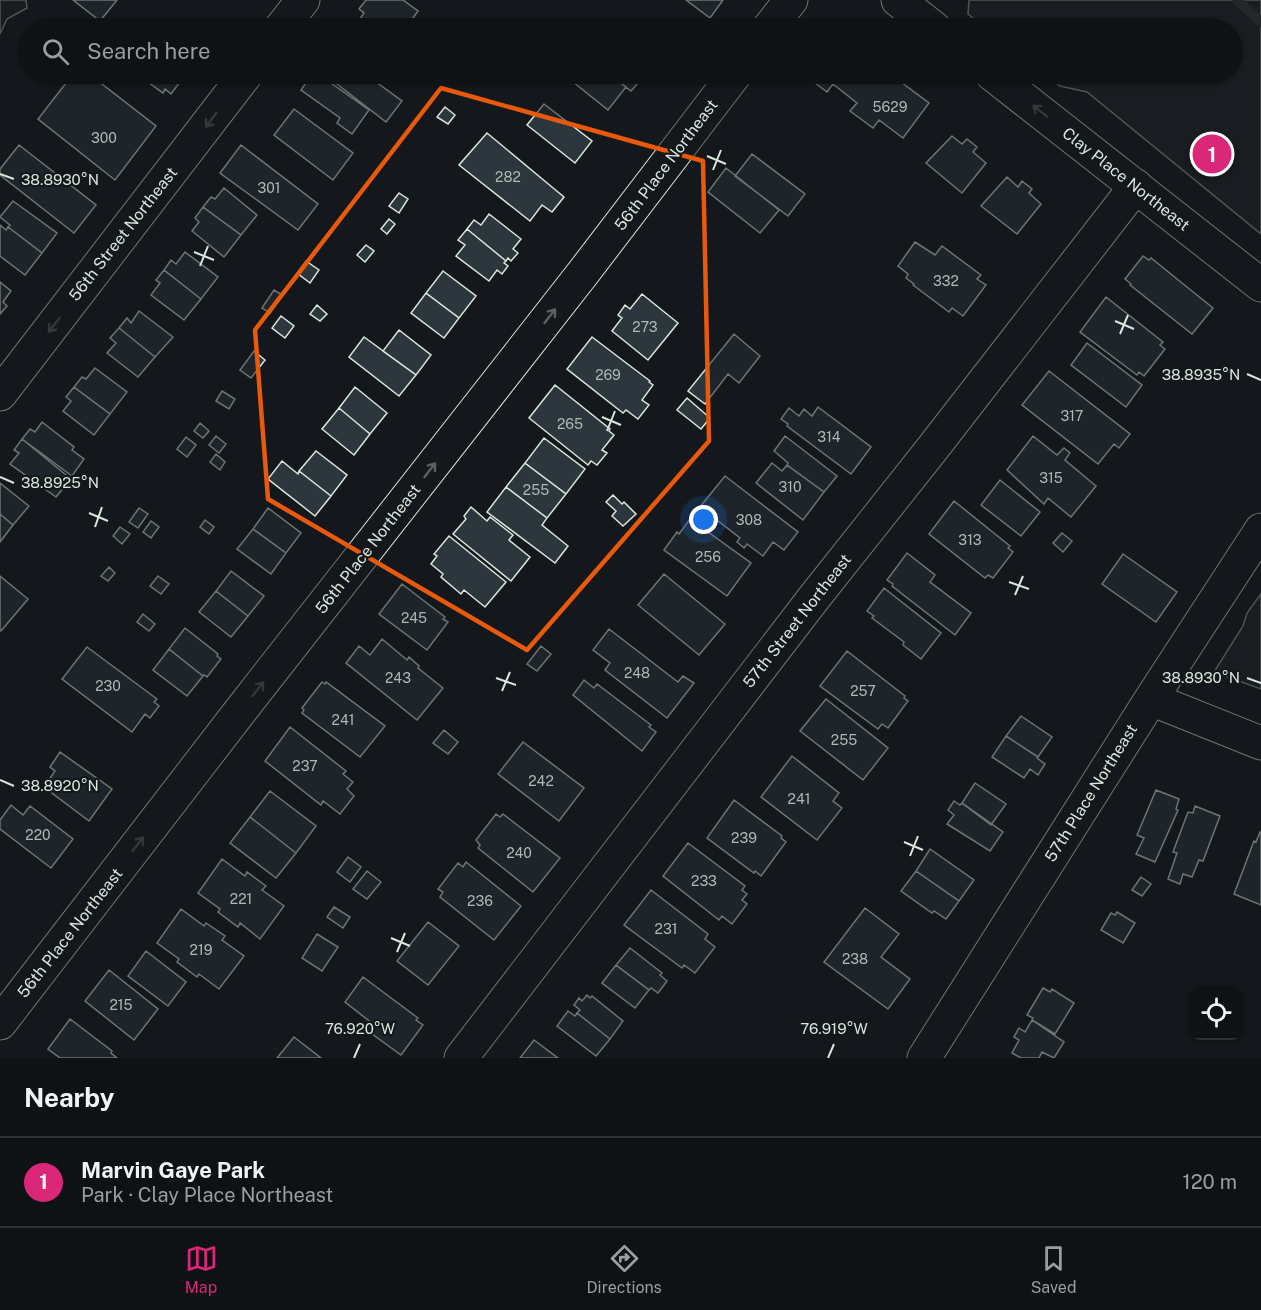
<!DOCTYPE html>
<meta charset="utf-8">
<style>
body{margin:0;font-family:"Public Sans",sans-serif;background:#181b1e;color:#f1f3f6}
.controls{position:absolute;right:18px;bottom:18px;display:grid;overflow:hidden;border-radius:12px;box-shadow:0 2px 4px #0004}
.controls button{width:54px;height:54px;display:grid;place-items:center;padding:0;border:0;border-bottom:2px solid #2f3234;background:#0f1215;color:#f1f3f6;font:30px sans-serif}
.you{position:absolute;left:704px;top:520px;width:21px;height:21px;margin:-15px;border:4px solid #fff;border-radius:50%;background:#1a73e8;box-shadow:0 0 0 9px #1a73e833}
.badge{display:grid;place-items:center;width:39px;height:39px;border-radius:50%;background:#db2777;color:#fff;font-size:20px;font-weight:700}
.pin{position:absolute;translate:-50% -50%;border:3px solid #fff;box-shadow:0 2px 6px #0006}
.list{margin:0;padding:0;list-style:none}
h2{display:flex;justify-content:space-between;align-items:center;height:78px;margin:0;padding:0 24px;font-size:26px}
h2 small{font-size:20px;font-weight:400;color:#9b9ea0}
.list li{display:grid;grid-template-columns:39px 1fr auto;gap:18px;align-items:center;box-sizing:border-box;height:90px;padding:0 24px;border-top:2px solid #2f3234}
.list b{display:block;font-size:22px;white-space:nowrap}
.list p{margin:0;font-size:20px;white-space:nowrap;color:#9b9ea0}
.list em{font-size:20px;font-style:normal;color:#9b9ea0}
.icon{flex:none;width:33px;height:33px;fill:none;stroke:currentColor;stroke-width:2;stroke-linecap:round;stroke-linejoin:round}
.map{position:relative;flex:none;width:1261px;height:1058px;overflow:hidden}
.search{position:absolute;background:#0f1215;box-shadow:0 2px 4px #0004;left:18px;right:18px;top:18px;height:66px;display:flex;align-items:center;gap:15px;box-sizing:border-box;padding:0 21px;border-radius:33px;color:#9b9ea0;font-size:22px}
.sheet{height:168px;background:#0f1215}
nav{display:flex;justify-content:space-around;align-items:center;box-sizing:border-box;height:84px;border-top:2px solid #2f3234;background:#0f1215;font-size:16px;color:#9b9ea0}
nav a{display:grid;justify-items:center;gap:3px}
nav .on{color:#db2777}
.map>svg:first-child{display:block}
.green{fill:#202428;stroke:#939e99;stroke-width:1.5}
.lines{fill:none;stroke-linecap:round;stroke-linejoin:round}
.stream{stroke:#363b3e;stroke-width:10}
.building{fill:#2c363c;stroke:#d8e6dc;stroke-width:1.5}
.minor-casing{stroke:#d8e6dc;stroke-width:35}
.minor{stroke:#14181c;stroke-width:33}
.oneway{stroke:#59605f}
.marked{fill:none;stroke:#e8590c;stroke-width:4.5;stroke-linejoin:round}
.ticks{fill:none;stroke:#d8e6dc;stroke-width:2}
.labels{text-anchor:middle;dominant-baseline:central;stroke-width:4.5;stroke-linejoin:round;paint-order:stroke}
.number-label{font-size:14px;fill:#adbab4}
.street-label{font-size:16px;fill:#d8e6dc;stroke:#14181c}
.ticks-label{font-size:15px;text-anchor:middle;fill:#d8e6dc;stroke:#14181c;stroke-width:4.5;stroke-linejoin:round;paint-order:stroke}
</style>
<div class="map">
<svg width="1261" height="1058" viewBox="0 0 1261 1058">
<rect width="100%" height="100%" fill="#14181c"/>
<path class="green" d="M0,0H26L27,8L7,19L0,34Z
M969,0H1261V234L1087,92L1060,86L1044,74H1232V28H985L968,14Z
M1261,594V689L1214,672L1243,626L1247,613Z"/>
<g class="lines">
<path class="stream" d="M1237,0L1261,22"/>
</g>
<path class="building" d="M73,0H117L100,21Z
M366,0H403L418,11L413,18L417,22L413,28H373L360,19L364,13L359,9Z
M686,0H723L710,18Z
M73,74H89L156,126L115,180L38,119Z
M137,74H186L171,94L165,89L163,93Z
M312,74H318L369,110L352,134L337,123L340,118L301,90Z
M340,74H365L402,101L386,122L337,84L341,78L338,76Z
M563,74H609L626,87L608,110Z
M609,74H646L631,91Z
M803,74H890L929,103L903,138L879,120L873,128L850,111L857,103L833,84L827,92Z
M544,104L592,141L575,163L527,125Z
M445,107L455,115L448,124L437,117Z
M294,109L353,153L333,180L274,135Z
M487,133L564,197L552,212L542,205L530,221L459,165Z
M952,136L962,144L967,139L977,147L973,152L986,163L962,193L926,163Z
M19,145L96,205L74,233L0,175V169Z
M241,145L318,204L298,230L220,173Z
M752,154L805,194L788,216L735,176Z
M726,168L779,210L760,233L708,192Z
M1007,177L1018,187L1022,181L1032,189L1029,193L1041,204L1017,234L981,206Z
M224,188L257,215L241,235L203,207L211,197L215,199Z
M399,193L408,199L399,213L389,206Z
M13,201L57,233L42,253L8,227L10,225L0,217Z
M203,207L241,235L224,257L192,231L199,222L195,218Z
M489,214L521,239L513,249L518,253L511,261L508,258L506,261L467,229L474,220L481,225Z
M389,219L395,224L387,234L381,229Z
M0,225L6,230L8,227L42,253L25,275L0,256Z
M467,229L506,261L504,263L508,266L502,274L497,270L489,281L456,256L465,245L458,240Z
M915,242L935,255L942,246L981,275L977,279L986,285L963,316L952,308L949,312L913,285L914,284L906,278L908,274L898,266Z
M366,245L374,251L365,262L357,255Z
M185,252L218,277L201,299L164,270L171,260L176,264Z
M1143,256L1149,260L1151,258L1213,308L1192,334L1130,285L1131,284L1125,279Z
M306,261L319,270L310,283L297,273Z
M164,270L201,299L184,320L151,295L160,283L156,280Z
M443,271L476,296L459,318L426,293Z
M0,282L11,291L3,302L7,306L0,314Z
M274,290L282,295L270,313L262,308Z
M426,293L459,318L444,338L411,313Z
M642,294L678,323L648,360L612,331L622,318L618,315L625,305L630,309Z
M1106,297L1163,342L1160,345L1165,349L1144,376L1139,372L1137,375L1080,332Z
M317,305L327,314L320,321L310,314Z
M139,311L173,337L155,357L119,328L127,318L131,323Z
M281,316L294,326L285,338L272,328Z
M119,328L155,357L138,377L107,353L116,343L110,338Z
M399,330L431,355L416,375L383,351Z
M734,334L760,356L739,383L728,374L705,404L688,391Z
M364,337L416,375L399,396L349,357Z
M592,337L650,381L649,382L653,385L642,400L649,405L638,419L626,410L623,413L567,369Z
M1087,343L1142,385L1126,407L1071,365Z
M254,351L265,360L251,378L240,370Z
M95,368L127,392L110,414L74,387L82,377L86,379Z
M1049,371L1130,434L1119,448L1114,444L1098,464L1022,405Z
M555,385L610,429L609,431L614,435L602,450L607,453L597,465L591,461L588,465L529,418Z
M74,387L110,414L94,435L63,411L71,401L66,397Z
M355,387L387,413L370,434L339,408Z
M222,391L235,399L229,409L216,401Z
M687,398L710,418L701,429L677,410Z
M818,407L871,447L851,474L787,426L788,424L781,419L789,408L799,416L804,409L812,416Z
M339,408L370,434L354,455L322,429Z
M42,422L74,447L72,450L84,459L72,476L22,439L30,429L35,432Z
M200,423L209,431L203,438L194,431Z
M216,436L226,444L219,453L209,445Z
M785,436L837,476L824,492L787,465L788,463L774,451Z
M1033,436L1057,455L1064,448L1070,453L1065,460L1096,486L1071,517L1048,498L1044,504L1007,470Z
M186,437L196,445L187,457L177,449Z
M544,438L585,469L566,494L525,463Z
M22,439L71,479L56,497L10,464L19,453L14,450Z
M316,451L347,475L331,496L299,471Z
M216,454L225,462L220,470L210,462Z
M282,461L298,474L299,471L331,496L315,516L268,479Z
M525,463L566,494L547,518L506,487Z
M772,463L782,471L787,465L824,492L803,520L756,483Z
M725,476L798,532L784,550L773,542L763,556L747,544L744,548L737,542L740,538L700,507Z
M1000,480L1040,512L1021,536L981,505Z
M0,483L29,506L13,525L0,514Z
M506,487L547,518L542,525L568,546L555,563L487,512Z
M613,495L622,504L624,502L636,514L623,526L612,516L616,511L606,502Z
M954,501L1010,546L1008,548L1013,552L993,578L988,575L985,578L929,534Z
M471,507L487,521L490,517L513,535L509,540L530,557L511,581L453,534L466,519L464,516Z
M139,508L148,514L138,528L129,522Z
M268,508L301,533L286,553L253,529Z
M0,514L13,525L0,542Z
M690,519L751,563L727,596L664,550L677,532L679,534Z
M205,520L214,527L209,534L200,527Z
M151,521L159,527L151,538L143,532Z
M120,527L130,534L122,544L113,536Z
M253,529L286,553L271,574L237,549Z
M1062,533L1072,541L1063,552L1053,543Z
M449,536L506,582L485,607L464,590L461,594L441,577L443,574L431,564L437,556L434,554Z
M907,553L935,575L930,582L971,613L955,635L892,586L893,584L887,580Z
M1123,554L1177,592L1156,622L1102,584Z
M109,567L115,573L108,581L101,576Z
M231,571L264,596L248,616L216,591Z
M664,574L725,624L699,655L638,605Z
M0,576L28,599L1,631L0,630Z
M158,576L169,584L161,594L150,586Z
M402,584L445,617L443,619L448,622L427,650L379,614Z
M884,588L941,633L921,659L903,645L904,642L872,618L874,616L867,611Z
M216,591L248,616L231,637L199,612Z
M143,614L155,624L149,631L137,622Z
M185,628L218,654L217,656L221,659L207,677L204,675L203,676L169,649Z
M609,629L678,682L683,676L694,683L667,718L605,670L610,663L593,650Z
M382,639L407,660L409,657L419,666L418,668L443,688L417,720L346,663L359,646L370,655Z
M541,646L551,654L537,671L527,664Z
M87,647L157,699L154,702L159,706L150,718L145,714L132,732L62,679Z
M169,649L203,676L187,696L153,670Z
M847,651L905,696L904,698L908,701L888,728L882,724L878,729L820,686Z
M584,680L594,688L597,684L651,725L649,727L656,732L642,751L573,695Z
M322,682L325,684L326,682L385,726L360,757L302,713L304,710L302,708Z
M826,699L888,748L863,780L800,731Z
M1021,716L1052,737L1038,757L1006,736Z
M290,727L346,771L343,774L353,782L347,789L354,796L340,814L323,801L321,805L265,761Z
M444,730L458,742L448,754L433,743Z
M1006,736L1038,757L1037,758L1045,764L1038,775L1030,769L1024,778L992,757Z
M523,742L584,788L559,821L498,774Z
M60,752L112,789L89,821L44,787L55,771L50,767Z
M792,756L839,793L833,801L842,808L817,840L761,797Z
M975,783L1006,804L991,825L962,803Z
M1156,790L1179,799L1176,809L1178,810L1155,862L1136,854L1144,838L1137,835Z
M270,791L316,826L296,853L250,817Z
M734,800L782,836L781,838L786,842L761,876L755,871L754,873L707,838Z
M954,801L960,805L962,803L1003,832L990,851L947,824L954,815L948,810Z
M11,805L23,815L30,806L73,839L51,868L0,829V820Z
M1195,806L1220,816L1203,861L1199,860L1192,877L1183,874L1180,884L1168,879L1177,853L1173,852L1188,812L1193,813Z
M496,814L500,817L503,814L560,858L533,892L478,848L480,845L476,840Z
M250,817L296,853L276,878L230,843Z
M1260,832H1261V905L1234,894L1254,841L1256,842Z
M688,843L745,886L742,890L747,894L742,900L747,904L732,924L722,916L719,920L663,876Z
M930,849L974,880L959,901L916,871Z
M348,857L361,867L350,882L337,872Z
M222,859L245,876L247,872L266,886L262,890L284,906L260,939L240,923L238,927L218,912L220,909L198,893Z
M466,862L521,906L494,940L440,897L443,892L438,889L458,863L463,867Z
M367,871L381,882L367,899L353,889Z
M916,871L959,901L946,919L934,911L932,913L901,891Z
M1141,877L1151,884L1142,896L1132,890Z
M651,890L708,934L705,939L715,947L695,973L684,965L682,968L624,925Z
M334,907L350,917L343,928L327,917Z
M865,908L899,934L881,957L910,979L888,1009L824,962Z
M181,909L204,926L206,923L225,936L222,940L244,956L219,989L199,974L197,977L177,962L179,959L157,943Z
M1117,912L1135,923L1123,943L1101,930L1111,913L1115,915Z
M428,922L459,946L428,985L397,961Z
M317,934L338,947L322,971L302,958Z
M630,948L662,973L660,975L667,981L658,993L651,988L649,990L616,965Z
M146,951L186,982L168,1006L128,976Z
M616,965L649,990L635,1008L602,983Z
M109,970L158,1009L134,1040L85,1001Z
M363,977L418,1018L416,1020L423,1025L401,1055L368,1031L373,1024L345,1002Z
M1043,988L1050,992L1052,989L1074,1003L1055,1034L1032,1020L1033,1018L1027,1015Z
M587,995L590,998L592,996L623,1021L610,1039L577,1013L580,1010L574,1005L579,998L582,1001Z
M568,1011L575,1016L577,1013L610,1039L596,1056L557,1026Z
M70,1019L112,1051L111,1053L117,1058H60L48,1049Z
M1032,1020L1064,1042L1054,1058L1042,1052L1039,1058H1021L1012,1053L1019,1040L1014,1037L1019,1028L1025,1032Z
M294,1037L321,1058H277Z
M534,1040L558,1058H520Z"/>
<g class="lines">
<defs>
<path id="minor" d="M898,0L934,28
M281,28L303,0
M769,28L791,0
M992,74L1261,285
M0,394L246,74
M1151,699L1261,743
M0,1023L241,710L583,273L735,74
M461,1058L813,599L932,449L1136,186
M924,1058L1151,699L1261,530"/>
</defs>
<use href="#minor" class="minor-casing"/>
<use href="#minor" class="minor"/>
</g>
<defs><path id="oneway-shaft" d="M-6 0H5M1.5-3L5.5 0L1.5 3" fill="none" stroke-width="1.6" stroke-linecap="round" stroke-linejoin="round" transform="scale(1.5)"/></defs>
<g class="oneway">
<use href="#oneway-shaft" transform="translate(1040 111) rotate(-142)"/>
<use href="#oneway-shaft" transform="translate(211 120) rotate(127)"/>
<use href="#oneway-shaft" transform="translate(550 316) rotate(-52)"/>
<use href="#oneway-shaft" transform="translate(54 325) rotate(128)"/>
<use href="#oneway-shaft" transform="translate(430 470) rotate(-52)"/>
<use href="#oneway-shaft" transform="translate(258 689) rotate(-52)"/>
<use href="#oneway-shaft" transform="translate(138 844) rotate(-52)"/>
</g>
<path d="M0 0H1261V1058H0ZM441,88L703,161L709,441L527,650L268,499L255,330Z" fill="#14181c" fill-opacity=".55" fill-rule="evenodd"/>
<path class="marked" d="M441,88L703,161L709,441L527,650L268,499L255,330Z"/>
<path class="ticks" d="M707,156L726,164M713,170L721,150M0,174L14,179M194,252L214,260M200,266L208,246M1115,321L1134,329M1120,334L1128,315M1247,374L1261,380M602,417L621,425M607,431L615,411M0,477L14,483M89,513L108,521M95,527L102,507M1009,582L1029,589M1015,595L1023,576M496,678L516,685M1247,678L1261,683M502,691L510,672M0,780L14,786M904,842L923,850M910,856L918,836M391,938L410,946M397,952L405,933M354,1058L360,1044M828,1058L834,1044"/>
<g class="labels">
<g class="number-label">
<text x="890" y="107">5629</text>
<text x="104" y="138">300</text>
<text x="508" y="177">282</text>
<text x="269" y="188">301</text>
<text x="946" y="281">332</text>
<text x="645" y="327">273</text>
<text x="608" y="375">269</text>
<text x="1072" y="416">317</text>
<text x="570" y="424">265</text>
<text x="829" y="437">314</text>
<text x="1051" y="478">315</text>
<text x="790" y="487">310</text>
<text x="536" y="490">255</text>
<text x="749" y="520">308</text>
<text x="970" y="540">313</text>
<text x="708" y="557">256</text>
<text x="414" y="618">245</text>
<text x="637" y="673">248</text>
<text x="398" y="678">243</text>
<text x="108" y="686">230</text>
<text x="863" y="691">257</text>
<text x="343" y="720">241</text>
<text x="844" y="740">255</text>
<text x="305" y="766">237</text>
<text x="541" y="781">242</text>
<text x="799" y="799">241</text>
<text x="38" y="835">220</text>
<text x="744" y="838">239</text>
<text x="519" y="853">240</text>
<text x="704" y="881">233</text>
<text x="241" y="899">221</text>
<text x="480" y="901">236</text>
<text x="666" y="929">231</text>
<text x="201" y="950">219</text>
<text x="855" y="959">238</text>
<text x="121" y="1005">215</text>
</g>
<g class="street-label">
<text transform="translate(666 165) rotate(-53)">56th Place Northeast</text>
<text transform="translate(1126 179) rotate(38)">Clay Place Northeast</text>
<text transform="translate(123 234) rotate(-52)">56th Street Northeast</text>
<text transform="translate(368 549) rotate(-52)">56th Place Northeast</text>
<text transform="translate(797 621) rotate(-52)">57th Street Northeast</text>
<text transform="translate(1091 793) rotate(-58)">57th Place Northeast</text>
<text transform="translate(70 933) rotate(-52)">56th Place Northeast</text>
</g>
</g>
<g class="ticks-label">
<text x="60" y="185">38.8930°N</text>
<text x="1201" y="380">38.8935°N</text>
<text x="60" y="488">38.8925°N</text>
<text x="1201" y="683">38.8930°N</text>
<text x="60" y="791">38.8920°N</text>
<text x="360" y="1034">76.920°W</text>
<text x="834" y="1034">76.919°W</text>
</g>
</svg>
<div class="controls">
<button><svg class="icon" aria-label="locate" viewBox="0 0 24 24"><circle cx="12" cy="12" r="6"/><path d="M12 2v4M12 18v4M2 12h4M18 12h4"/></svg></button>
</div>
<div class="you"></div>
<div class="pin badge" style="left:1212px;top:154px">1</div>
<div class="search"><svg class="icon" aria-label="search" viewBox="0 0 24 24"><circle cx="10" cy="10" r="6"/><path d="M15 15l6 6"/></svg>Search here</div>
</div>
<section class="sheet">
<h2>Nearby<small></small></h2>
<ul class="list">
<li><span class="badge">1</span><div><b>Marvin Gaye Park</b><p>Park · Clay Place Northeast</p></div><em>120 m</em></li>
</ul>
</section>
<nav>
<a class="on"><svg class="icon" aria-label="map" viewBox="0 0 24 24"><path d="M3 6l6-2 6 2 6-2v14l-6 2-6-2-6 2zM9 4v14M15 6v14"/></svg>Map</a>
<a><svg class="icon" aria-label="directions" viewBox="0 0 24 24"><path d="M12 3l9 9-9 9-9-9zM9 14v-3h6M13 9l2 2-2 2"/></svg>Directions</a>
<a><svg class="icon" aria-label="saved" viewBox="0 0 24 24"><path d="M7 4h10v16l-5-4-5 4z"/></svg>Saved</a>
</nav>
